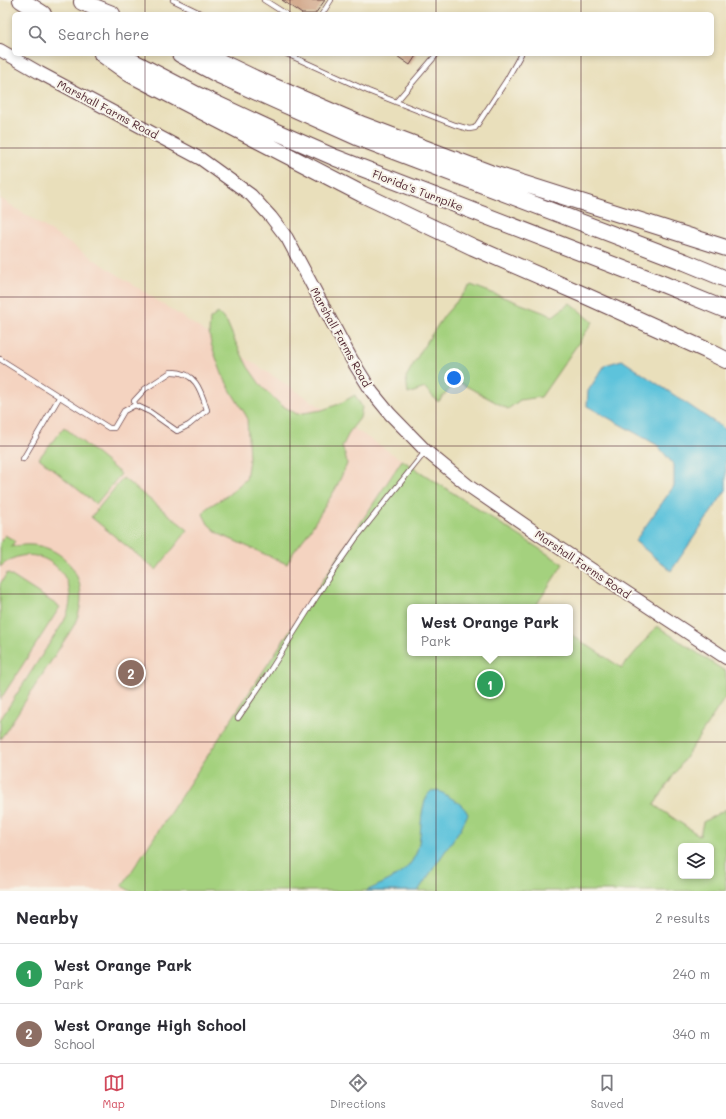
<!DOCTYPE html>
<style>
body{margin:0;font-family:Mali,sans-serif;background:#f2f2f3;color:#2b2b33}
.controls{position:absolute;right:12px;bottom:12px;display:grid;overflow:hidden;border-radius:6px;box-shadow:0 2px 6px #0003}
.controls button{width:36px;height:36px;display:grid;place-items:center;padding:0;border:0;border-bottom:1px solid #e1e1e2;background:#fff;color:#2b2b33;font:20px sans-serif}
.you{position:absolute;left:454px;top:378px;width:14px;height:14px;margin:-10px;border:3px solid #fff;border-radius:50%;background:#1a73e8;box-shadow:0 0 0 6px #1a73e833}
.badge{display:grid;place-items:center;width:26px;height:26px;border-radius:50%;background:#d1495b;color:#fff;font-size:13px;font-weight:700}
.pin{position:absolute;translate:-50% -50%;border:2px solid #fff;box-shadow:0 1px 4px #0006}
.popup{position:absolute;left:407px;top:604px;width:166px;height:52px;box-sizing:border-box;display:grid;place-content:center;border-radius:6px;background:#fff;filter:drop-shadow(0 1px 3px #0005);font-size:13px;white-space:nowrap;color:#7c7c81}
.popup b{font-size:15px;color:#2b2b33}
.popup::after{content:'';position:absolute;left:50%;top:100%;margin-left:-8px;border:8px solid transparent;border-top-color:#fff}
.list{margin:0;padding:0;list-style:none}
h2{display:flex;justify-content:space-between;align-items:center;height:52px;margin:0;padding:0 16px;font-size:17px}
h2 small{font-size:13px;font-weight:400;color:#7c7c81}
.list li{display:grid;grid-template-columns:26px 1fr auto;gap:12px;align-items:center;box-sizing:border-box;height:60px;padding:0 16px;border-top:1px solid #e1e1e2}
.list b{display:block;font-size:15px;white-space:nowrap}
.list p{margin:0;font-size:13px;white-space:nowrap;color:#7c7c81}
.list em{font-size:13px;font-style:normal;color:#7c7c81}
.icon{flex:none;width:22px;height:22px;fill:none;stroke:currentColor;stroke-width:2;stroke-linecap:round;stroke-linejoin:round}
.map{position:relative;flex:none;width:726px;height:891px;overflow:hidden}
.search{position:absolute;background:#fff;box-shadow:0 2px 6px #0003;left:12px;right:12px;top:12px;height:44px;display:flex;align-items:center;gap:10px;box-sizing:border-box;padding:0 14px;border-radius:6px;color:#7c7c81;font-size:15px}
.sheet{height:172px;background:#fff}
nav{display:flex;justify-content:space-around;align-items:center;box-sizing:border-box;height:56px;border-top:1px solid #e1e1e2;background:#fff;font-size:11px;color:#7c7c81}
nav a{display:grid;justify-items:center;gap:2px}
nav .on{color:#d1495b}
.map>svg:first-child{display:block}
.built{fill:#f4d3c0}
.green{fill:#a4d17e;stroke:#777854;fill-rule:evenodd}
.water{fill:#5dc3db;stroke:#547183}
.building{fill:#d4ac90}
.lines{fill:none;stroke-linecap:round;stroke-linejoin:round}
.lane-casing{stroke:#623c41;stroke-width:6}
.secondary-casing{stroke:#623c41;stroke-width:14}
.highway-casing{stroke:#623c41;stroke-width:18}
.lane{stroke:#fff;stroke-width:4.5}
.secondary{stroke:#fff;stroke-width:12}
.highway{stroke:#fff;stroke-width:16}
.grid{fill:none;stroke:#4a1f2b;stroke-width:1;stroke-opacity:0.55}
.labels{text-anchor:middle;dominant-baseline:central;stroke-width:4;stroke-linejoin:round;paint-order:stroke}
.street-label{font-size:11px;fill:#4a1f2b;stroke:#f7f3e8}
</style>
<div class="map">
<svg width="726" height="891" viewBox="0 0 726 891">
<rect width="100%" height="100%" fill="#f7f3e8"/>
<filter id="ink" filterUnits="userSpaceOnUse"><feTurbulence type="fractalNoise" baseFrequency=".025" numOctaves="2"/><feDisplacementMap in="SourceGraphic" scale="8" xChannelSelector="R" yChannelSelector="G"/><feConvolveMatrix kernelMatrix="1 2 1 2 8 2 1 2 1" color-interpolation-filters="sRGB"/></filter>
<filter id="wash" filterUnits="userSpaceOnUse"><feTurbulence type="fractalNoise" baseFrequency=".012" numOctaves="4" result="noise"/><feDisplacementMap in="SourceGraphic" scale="16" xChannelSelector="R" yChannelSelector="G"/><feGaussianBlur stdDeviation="0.9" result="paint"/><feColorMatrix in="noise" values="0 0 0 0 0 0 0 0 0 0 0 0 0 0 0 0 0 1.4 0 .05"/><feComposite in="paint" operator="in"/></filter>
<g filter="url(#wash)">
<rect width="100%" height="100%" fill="#e9dfbb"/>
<path class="built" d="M0,198L402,460L122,885L130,891H0Z"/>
<path class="green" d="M471,285L553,316L570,303L593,322L541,397L520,400L508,409L457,381L438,402L425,388L408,394L406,377L422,349L444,316Z
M218,313L227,322L235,341L248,367L262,387L281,405L297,414L322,410L339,404L355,395L362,407L360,418L350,431L342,447L345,454L347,464L336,488L309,532L293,553L287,564L219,534L208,524L203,514L208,507L228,495L246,479L249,459L247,417L232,393L222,374L211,344L209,332L210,319Z
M64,427L121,474L96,504L39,458Z
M402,460L563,564L535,607H410V653H570V634L622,668L657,626L726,672V696L654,805L700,836L703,822L726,809V891H130L122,886ZM681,846H711V876H681Z
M123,478L188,530L156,570L91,517Z
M5,535L15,541L11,547C61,534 98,581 73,627L6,731L0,739V720L64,621C88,577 36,534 0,567V543Z
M7,573L60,607L0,700V584Z"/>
<path class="water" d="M622,360L726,430V490L671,571L635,541L674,486V465L657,445L587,406L588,391L605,365Z
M438,790C448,797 462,802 468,814L461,828L418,891H366C382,883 402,877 412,861C424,844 418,820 425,801C426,799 427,795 429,793C431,790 434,791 438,790Z"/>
<g id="blocks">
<path class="building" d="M282,0H325L315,14H302Z
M394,54H417L410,65Z"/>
</g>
</g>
<g filter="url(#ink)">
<use href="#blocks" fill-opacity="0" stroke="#623c41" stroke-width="1"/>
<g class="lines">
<defs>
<path id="lane" d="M173,0L202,14
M264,0L286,14
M322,14L331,0
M287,54L368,91L455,125L469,129L475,128L506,81L521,54
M396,102L437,54
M0,359L109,428H114L124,411L135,405
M171,372C196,371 201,391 207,410L189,425L177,431L150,412L135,405L134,401L145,389Z
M23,459L60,396
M238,718L266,677L327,580L356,538L425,452"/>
<path id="secondary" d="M0,50L40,73L201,159L251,195L271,217L287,238L352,360L372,392L390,414L426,451L470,487L541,536L726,658"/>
<path id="highway" d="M21,0L43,14
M82,2L112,14
M102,54L130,74L362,194L473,247L586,296L706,350L726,360
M117,54L128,59L197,95L272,130L336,158L665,285L726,310
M180,54L219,75L357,137L685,262L726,279
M204,54L254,78L363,125L490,173L726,248"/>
</defs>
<use href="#lane" class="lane-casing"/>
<use href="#secondary" class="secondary-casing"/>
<use href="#highway" class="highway-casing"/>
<use href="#lane" class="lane"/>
<use href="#secondary" class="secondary"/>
<use href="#highway" class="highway"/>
</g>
</g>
<path class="grid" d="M145,0V14M290,0V14M436,0V14M581,0V14M145,54V891M290,54V891M436,54V891M581,54V891M0,148H726M0,297H726M0,446H726M0,594H726M0,742H726"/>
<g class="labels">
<g class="street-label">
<text transform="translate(108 109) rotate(28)">Marshall Farms Road</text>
<text transform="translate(418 190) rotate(21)">Florida's Turnpike</text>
<text transform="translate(341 337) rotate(61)">Marshall Farms Road</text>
<text transform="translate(583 564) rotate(34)">Marshall Farms Road</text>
</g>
</g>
</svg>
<div class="controls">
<button><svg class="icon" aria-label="layers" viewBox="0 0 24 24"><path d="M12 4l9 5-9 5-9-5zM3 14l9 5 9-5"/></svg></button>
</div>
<div class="you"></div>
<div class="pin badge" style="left:490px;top:684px;background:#2e9e5b">1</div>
<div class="popup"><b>West Orange Park</b>Park</div>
<div class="pin badge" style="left:131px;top:673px;background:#8d6e63">2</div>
<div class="search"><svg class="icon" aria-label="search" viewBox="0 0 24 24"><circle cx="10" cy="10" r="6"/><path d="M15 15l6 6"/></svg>Search here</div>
</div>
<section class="sheet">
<h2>Nearby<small>2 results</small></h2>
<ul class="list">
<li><span class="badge" style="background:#2e9e5b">1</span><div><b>West Orange Park</b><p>Park</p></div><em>240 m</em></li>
<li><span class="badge" style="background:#8d6e63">2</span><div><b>West Orange High School</b><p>School</p></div><em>340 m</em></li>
</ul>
</section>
<nav>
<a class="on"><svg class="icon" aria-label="map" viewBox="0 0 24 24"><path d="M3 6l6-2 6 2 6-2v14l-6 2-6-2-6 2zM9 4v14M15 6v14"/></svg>Map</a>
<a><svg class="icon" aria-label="directions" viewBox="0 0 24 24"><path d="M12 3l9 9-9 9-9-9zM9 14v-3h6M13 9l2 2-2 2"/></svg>Directions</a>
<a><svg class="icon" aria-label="saved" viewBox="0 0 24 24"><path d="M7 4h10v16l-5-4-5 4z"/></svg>Saved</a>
</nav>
